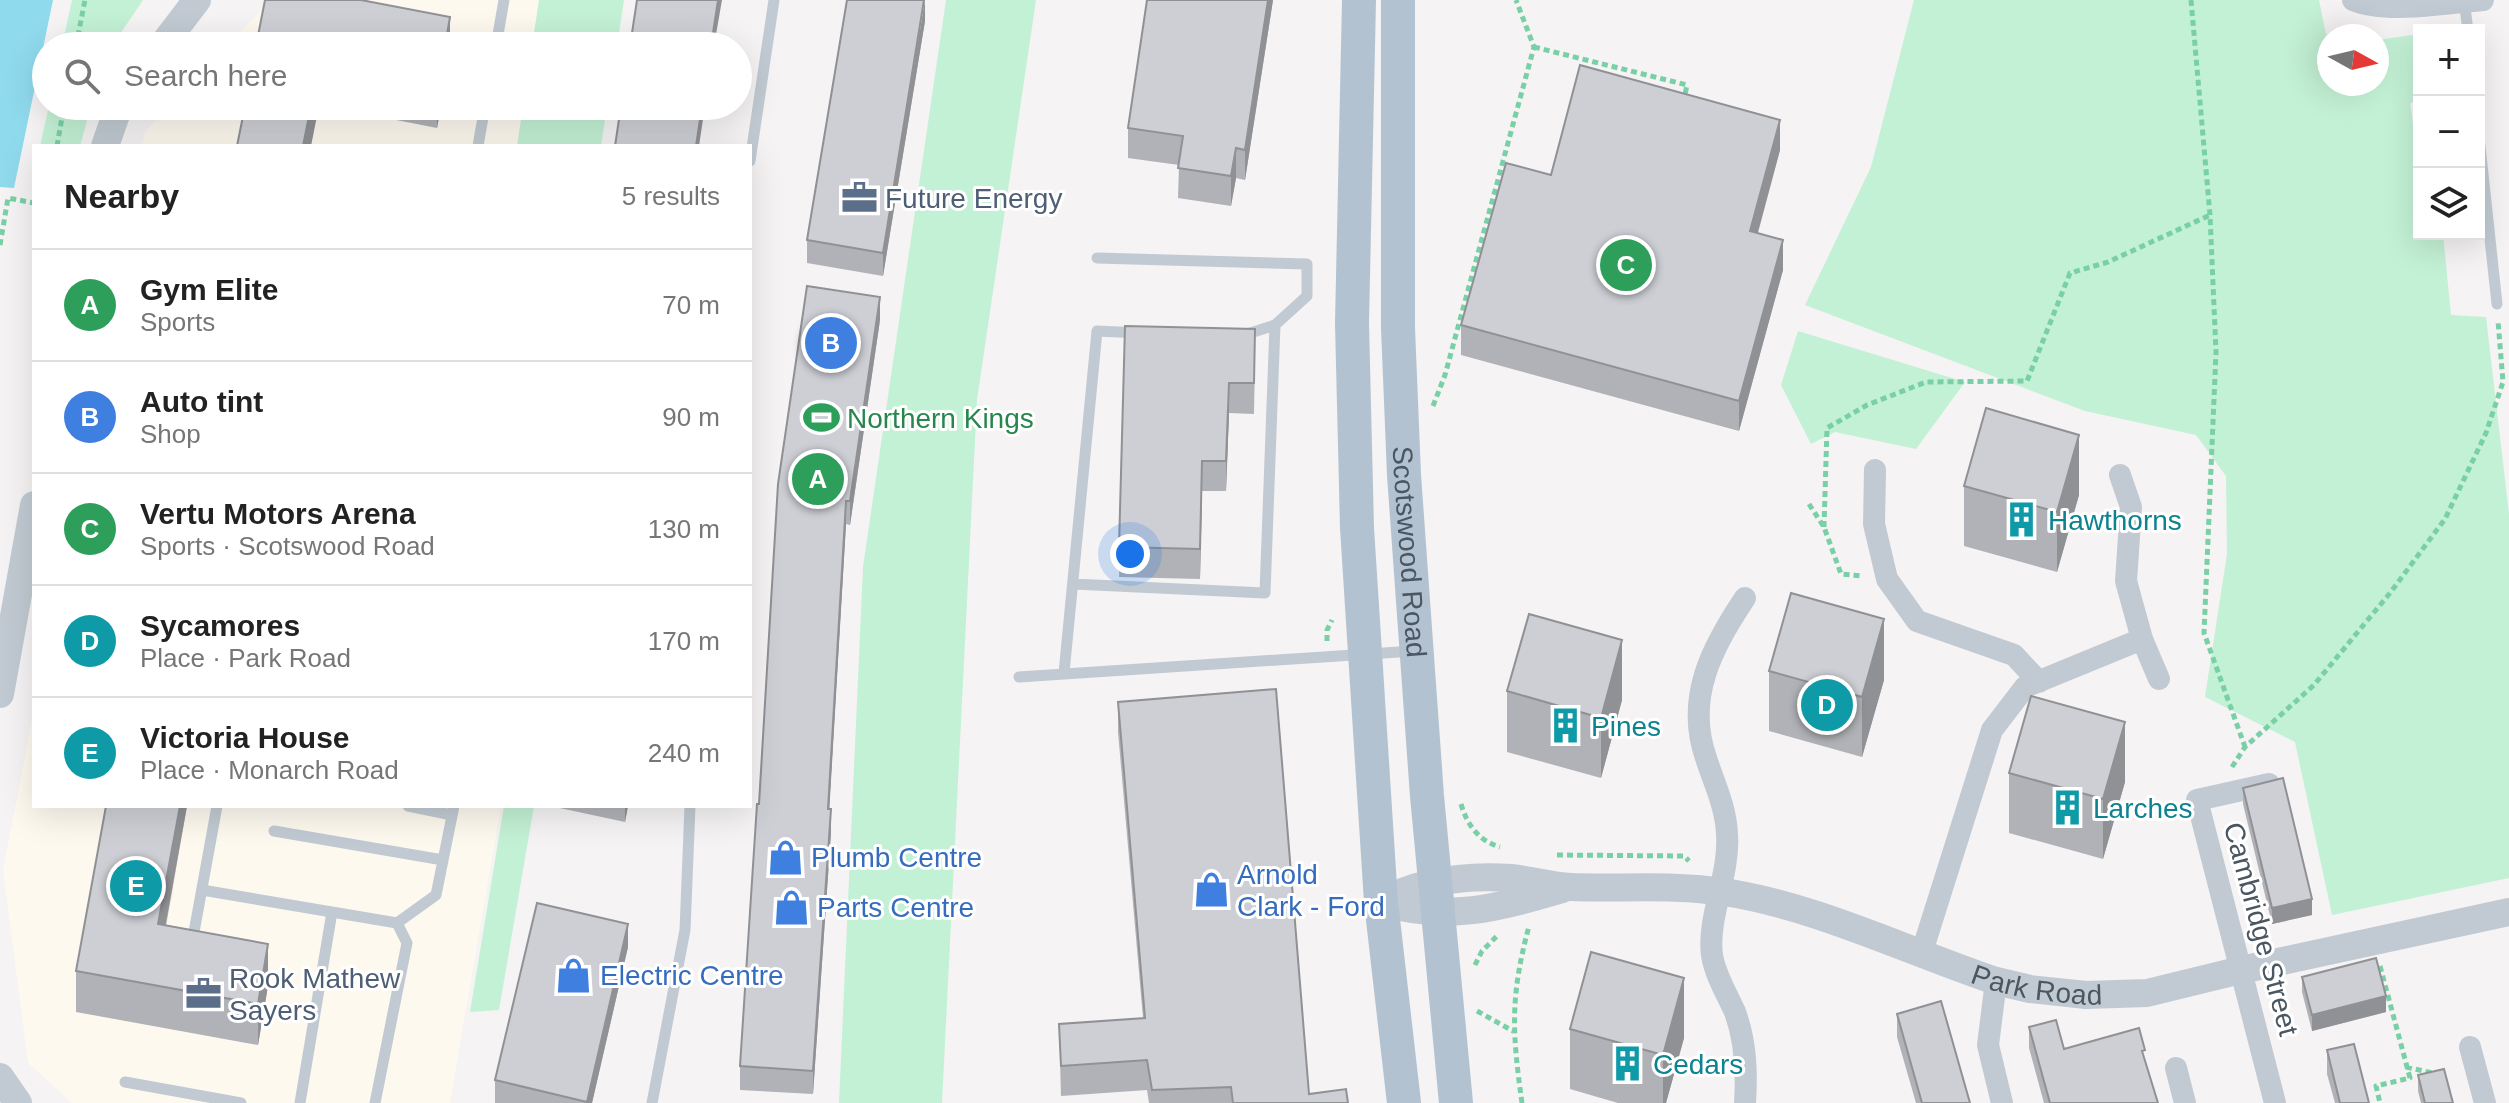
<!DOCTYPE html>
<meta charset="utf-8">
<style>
body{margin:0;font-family:Helvetica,sans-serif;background:#f6f6f6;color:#222}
.controls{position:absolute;right:24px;top:24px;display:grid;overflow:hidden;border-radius:0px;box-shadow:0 8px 32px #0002}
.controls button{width:72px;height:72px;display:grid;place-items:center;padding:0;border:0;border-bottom:2px solid #e0e0e0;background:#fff;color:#222;font:40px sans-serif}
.compass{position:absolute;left:2317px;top:24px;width:72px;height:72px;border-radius:50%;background:#fff;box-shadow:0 8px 32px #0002;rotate:98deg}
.you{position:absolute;left:1130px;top:554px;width:28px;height:28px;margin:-20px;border:6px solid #fff;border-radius:50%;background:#1a73e8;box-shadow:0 0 0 12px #1a73e833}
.badge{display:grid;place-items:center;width:52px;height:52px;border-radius:50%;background:#1a73e8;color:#fff;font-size:26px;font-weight:700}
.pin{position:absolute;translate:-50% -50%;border:4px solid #fff;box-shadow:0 2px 8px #0006}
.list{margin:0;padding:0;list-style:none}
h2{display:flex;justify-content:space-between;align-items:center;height:104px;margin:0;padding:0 32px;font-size:34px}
h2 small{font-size:26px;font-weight:400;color:#767676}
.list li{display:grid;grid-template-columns:52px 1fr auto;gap:24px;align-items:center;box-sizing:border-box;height:112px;padding:0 32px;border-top:2px solid #e0e0e0}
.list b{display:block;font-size:30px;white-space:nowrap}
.list p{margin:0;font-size:26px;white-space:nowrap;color:#767676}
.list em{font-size:26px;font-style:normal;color:#767676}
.icon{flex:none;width:44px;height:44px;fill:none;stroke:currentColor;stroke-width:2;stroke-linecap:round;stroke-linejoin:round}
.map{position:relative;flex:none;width:2509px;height:1103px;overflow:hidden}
.search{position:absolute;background:#fff;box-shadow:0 8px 32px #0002;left:32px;top:32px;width:720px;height:88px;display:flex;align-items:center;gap:20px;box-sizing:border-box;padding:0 28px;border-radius:44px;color:#767676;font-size:30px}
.panel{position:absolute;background:#fff;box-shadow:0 8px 32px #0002;left:32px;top:144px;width:720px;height:664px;border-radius:0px}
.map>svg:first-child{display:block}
.commercial{fill:#fdf9ef}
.green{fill:#c3f1d5}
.water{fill:#90daee}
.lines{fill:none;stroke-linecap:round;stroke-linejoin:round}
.path{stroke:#7ad0a6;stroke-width:5;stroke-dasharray:6 4;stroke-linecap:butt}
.service{stroke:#c1cad2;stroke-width:11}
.minor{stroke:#c1cad2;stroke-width:22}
.tertiary{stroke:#c1cad2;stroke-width:28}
.primary{stroke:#b3c2d1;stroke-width:34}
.wall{fill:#b0b2b7}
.shaded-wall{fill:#909195}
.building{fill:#cdcfd5;stroke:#909195;stroke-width:2}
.labels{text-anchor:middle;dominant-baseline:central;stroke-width:6;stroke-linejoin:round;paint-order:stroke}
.service-label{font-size:28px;fill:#4e5e75;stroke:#fff;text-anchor:start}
.leisure-label{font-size:28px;fill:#27864d;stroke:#fff;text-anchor:start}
.culture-label{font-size:28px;fill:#0d838f;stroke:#fff;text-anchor:start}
.street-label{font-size:28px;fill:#4a5661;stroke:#fff}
.shop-label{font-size:28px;fill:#366cbe;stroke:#fff;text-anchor:start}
</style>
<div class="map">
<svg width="2509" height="1103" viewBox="0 0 2509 1103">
<rect width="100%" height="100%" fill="#f5f3f3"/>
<path class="commercial" d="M271,0H553L552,46H227Z
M170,106H552L551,146H142L145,132Z
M34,710V806H501L450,1103H72L28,1063L3,870Z"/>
<path class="green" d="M72,0H143L112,46H62Z
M539,0H624L617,46H532Z
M946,0H1036L977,400L942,1103H839L863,567Z
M1914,0H2319L2326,34L2340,36H2329V84H2377V40L2419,34V101L2410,103L2419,165V234H2443L2451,315L2486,317L2509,514V878L2332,915L2295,742L2205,697L2227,554L2226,476L2196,435L2085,411L1805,305L1871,167Z
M49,106H91L80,146H40Z
M523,106H607L601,146H517Z
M1798,331L1965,382L1916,449L1835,432L1811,444L1781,385Z
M504,806H534L499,1010L470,1012Z"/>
<path class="water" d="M0,0H53L14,188L0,187Z"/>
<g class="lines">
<path class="path" d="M2191,0L2210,215L2216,352L2204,633L2245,747
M76,46L85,0
M1534,47L1687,85L1684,99
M57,146L64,106
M0,245L8,198L34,203
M1433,406L1445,375L1534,47L1516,0
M1809,504L1824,527L1841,574L1863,576
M1824,527L1827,428L1867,405L1926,382L2027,381L2070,273L2108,262L2210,215
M1327,641V630L1332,620
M2232,767L2245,747L2314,685L2390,593L2445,519L2486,433L2503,382L2498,321
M1461,804C1467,825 1479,841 1500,847
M1557,855L1684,856L1689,861
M1475,965L1482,951L1498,935
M2380,966L2410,1078L2376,1086L2380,1103
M1477,1011L1513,1031
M2406,1067L2437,1074
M1522,1103C1512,1032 1510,997 1529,926"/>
<path class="service" d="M2464,1L2468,30
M496,46L504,0
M2479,137L2497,304
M478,146L485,106
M750,161L774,0
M1097,258L1307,264V296L1275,325
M1073,584L1265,593L1275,325L1241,336
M1064,673L1097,331L1140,333
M1019,677L1414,651
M408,806L452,815
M274,831L443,860
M202,890L397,923L436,895L454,806
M192,943L217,806
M125,1082L241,1103
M300,1103L332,912
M375,1103L407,943L397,923
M652,1103L685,930L690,806"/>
<path class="minor" d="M2353,0C2387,14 2445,3 2483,0
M1875,470L1874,524L1887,579L1917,621L2014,655L2039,682
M1745,598C1712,647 1685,698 1706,758C1714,783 1726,807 1727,834C1730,875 1707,917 1712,955C1715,975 1727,994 1735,1012C1746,1042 1747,1072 1745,1103
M2142,639L2159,679
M2269,784L2197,800L2275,1103
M1921,955L1992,730L2025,687L2142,639L2126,581L2131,507L2120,475
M1996,981L1988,1045L2002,1103
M2470,1047L2485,1103
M2176,1068L2185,1103"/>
<g class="tertiary">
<path d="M162,46L197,0"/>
<path d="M105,146L119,106"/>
<path d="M0,694L34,505"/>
<path id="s1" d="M1381,902C1421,880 1466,875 1511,878C1531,880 1551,886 1571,887C1622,889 1673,884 1724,892C1816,906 1907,951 1996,981L2030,989L2086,995L2147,993L2241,970L2509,912"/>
<path d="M1381,902C1448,922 1497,908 1562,889"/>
<path d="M0,1077L18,1103"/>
</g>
<g class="primary">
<path d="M1359,0L1352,323L1357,528L1381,902L1404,1103"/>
<path id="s2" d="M1398,0V328L1404,475L1427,796L1456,1103"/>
</g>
</g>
<path class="wall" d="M1273,0L1245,180L1236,178L1231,206L1178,198L1179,165L1128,158V128Z
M925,21L883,276L807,263V240Z
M325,106H441L437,128Z
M1780,150L1758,233L1783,270L1739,431L1461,355V325L1551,175Z
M880,320L850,525L846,524L829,809L831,832L813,1094L740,1090V1066L759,804Z
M1125,326L1255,359L1254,414L1229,413L1226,491H1202L1200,579L1119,577Z
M1964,486L2079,495L2057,572L1964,546Z
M1769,671L1884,680L1862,757L1769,731Z
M1507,691L1622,700L1601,778L1507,752Z
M1118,702L1309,1094L1348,1103H1149L1147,1090L1061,1096L1059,1024L1143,1018L1118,732Z
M2009,773L2125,782L2103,859L2009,833Z
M2243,788L2312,915L2272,924L2243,804Z
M106,806H187L166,926L268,986L258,1045L76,1012V971Z
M555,806H628L625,822L555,807Z
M628,947L592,1103H495V1080Z
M2302,977L2386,1012L2312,1031L2302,992Z
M1897,1014L1970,1103H1916L1897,1037Z
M2029,1027L2064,1049L2145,1059L2158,1103H2044L2029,1048Z
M1570,1029L1684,1038L1666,1103H1618L1570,1089Z
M2327,1050L2369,1103H2335L2327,1074Z
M2418,1075L2453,1103H2421L2418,1091Z"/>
<path class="shaded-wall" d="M718,0H722L714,46H711Z
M925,0V21L883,276V253Z
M1268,0H1273L1245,180V150Z
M450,17V46H445Z
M311,106H319L311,146H303Z
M437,106H441L437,128Z
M702,106H705L699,146H696Z
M1780,120V150L1750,261V231Z
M1236,148V178L1231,206V176Z
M1783,240V270L1739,431V401Z
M880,297V320L850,525V501Z
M1229,383V413L1226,491V461Z
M2079,435V495L2057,572V512Z
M1202,461V491L1200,579V549Z
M846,501V524L828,832V809Z
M1884,619V680L1862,757V697Z
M1622,640V700L1601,778V718Z
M2125,722V782L2103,859V799Z
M180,806H187L158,966V924Z
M625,806H628L625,822Z
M831,809V832L813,1094V1071Z
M2312,899V915L2272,924V908Z
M628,924V947L592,1103H587Z
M268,944V986L258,1045V1004Z
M1684,978V1038L1666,1103H1663V1055Z
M2386,996V1012L2312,1031V1015Z"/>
<path class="building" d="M265,0H361L450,17L445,46H256Z
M637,0H718L711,46H630Z
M847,0H924L883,253L807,240Z
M1147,0H1268L1245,150L1236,148L1231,176L1178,168L1183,136L1128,128Z
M1580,65L1780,120L1750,231L1783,240L1739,401L1461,325L1506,163L1551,175Z
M245,106H311L303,146H237Z
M621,106H702L696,146H615Z
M807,286L880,297L850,501H846L828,809H831L813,1071L740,1066L757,804H759L778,484Z
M1125,326L1255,329L1254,383H1229L1226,461H1202L1200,549L1119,547Z
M1986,408L2079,435L2057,512L1964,486Z
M1791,593L1884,619L1862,697L1769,671Z
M1529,614L1622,640L1601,718L1507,691Z
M1276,689L1309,1094L1346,1089L1348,1103H1233L1231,1087L1152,1090L1147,1060L1061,1066L1059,1024L1145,1018L1118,702Z
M2031,696L2125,722L2103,799L2009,773Z
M2283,778L2312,899L2272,908L2243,788Z
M106,806H180L158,924L268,944L258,1004L76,971Z
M537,903L628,924L587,1102L495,1080Z
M1591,952L1684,978L1663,1055L1570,1029Z
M2376,958L2386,996L2312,1015L2302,977Z
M1941,1001L1970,1103H1922L1897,1014Z
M2056,1020L2064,1049L2139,1028L2145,1050L2142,1051L2158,1103H2050L2029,1027Z
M2354,1044L2369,1103H2340L2327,1050Z
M2444,1069L2453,1103H2425L2418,1075Z"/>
<defs>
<symbol id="office-bare" viewBox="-9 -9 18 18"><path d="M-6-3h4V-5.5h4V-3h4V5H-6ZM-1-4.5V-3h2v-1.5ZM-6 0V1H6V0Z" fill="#5c6f8a" stroke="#fff" stroke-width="2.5" paint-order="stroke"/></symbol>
<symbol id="stadium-bare" viewBox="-9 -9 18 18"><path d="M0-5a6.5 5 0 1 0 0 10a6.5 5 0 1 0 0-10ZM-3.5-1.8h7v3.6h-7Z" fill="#2e9e5b" stroke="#fff" stroke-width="2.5" paint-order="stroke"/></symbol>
<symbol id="building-bare" viewBox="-9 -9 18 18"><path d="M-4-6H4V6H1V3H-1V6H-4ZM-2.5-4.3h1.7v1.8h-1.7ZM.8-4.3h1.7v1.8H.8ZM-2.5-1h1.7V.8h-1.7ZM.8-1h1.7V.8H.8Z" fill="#0f9aa8" stroke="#fff" stroke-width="2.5" paint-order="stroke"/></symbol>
<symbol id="shop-bare" viewBox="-9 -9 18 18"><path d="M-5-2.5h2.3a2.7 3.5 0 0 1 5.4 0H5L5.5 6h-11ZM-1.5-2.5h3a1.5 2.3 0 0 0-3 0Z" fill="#3f7fe0" stroke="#fff" stroke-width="2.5" paint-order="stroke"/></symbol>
</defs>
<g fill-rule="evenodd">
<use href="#office-bare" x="834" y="172" width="51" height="51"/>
<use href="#stadium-bare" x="796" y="392" width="51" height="51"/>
<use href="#building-bare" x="1996" y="494" width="51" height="51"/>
<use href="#building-bare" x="1540" y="700" width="51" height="51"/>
<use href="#building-bare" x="2042" y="782" width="51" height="51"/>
<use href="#shop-bare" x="760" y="832" width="51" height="51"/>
<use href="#shop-bare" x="1186" y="864" width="51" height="51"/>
<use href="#shop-bare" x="766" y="882" width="51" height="51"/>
<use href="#shop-bare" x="548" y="950" width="51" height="51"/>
<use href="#office-bare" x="178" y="968" width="51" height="51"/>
<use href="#building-bare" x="1602" y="1038" width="51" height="51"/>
</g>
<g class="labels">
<g class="service-label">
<text x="885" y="198">Future Energy</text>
<text x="229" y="978">Rook Mathew<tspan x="229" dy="32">Sayers</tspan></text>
</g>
<g class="leisure-label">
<text x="847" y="418">Northern Kings</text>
</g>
<g class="culture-label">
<text x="2048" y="520">Hawthorns</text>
<text x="1591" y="726">Pines</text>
<text x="2093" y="808">Larches</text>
<text x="1653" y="1064">Cedars</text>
</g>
<g class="street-label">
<text stroke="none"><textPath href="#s2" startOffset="552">Scotswood Road</textPath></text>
<text transform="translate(2261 929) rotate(75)">Cambridge Street</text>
<text stroke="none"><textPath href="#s1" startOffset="676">Park Road</textPath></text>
</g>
<g class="shop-label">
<text x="811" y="857">Plumb Centre</text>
<text x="1237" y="874">Arnold<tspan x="1237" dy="32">Clark - Ford</tspan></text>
<text x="817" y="907">Parts Centre</text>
<text x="600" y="975">Electric Centre</text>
</g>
</g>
</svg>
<div class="controls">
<button>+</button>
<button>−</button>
<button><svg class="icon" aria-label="layers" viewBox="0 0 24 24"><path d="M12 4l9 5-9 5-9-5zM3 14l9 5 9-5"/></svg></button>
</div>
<svg class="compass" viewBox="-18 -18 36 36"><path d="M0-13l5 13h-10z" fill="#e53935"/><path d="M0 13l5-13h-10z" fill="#767676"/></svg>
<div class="you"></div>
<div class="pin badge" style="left:818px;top:479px;background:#2e9e5b">A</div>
<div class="pin badge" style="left:831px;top:343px;background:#3f7fe0">B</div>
<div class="pin badge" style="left:1626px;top:265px;background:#2e9e5b">C</div>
<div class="pin badge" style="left:1827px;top:705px;background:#0f9aa8">D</div>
<div class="pin badge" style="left:136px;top:886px;background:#0f9aa8">E</div>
<div class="search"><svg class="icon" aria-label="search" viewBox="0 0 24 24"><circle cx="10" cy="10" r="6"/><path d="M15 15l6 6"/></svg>Search here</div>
<section class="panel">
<h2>Nearby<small>5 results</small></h2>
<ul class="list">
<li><span class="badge" style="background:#2e9e5b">A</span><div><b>Gym Elite</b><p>Sports</p></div><em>70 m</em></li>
<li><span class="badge" style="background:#3f7fe0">B</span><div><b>Auto tint</b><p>Shop</p></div><em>90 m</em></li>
<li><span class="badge" style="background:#2e9e5b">C</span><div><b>Vertu Motors Arena</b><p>Sports · Scotswood Road</p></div><em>130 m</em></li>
<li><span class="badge" style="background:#0f9aa8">D</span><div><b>Sycamores</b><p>Place · Park Road</p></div><em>170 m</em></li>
<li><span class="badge" style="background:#0f9aa8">E</span><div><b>Victoria House</b><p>Place · Monarch Road</p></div><em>240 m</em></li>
</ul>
</section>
</div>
